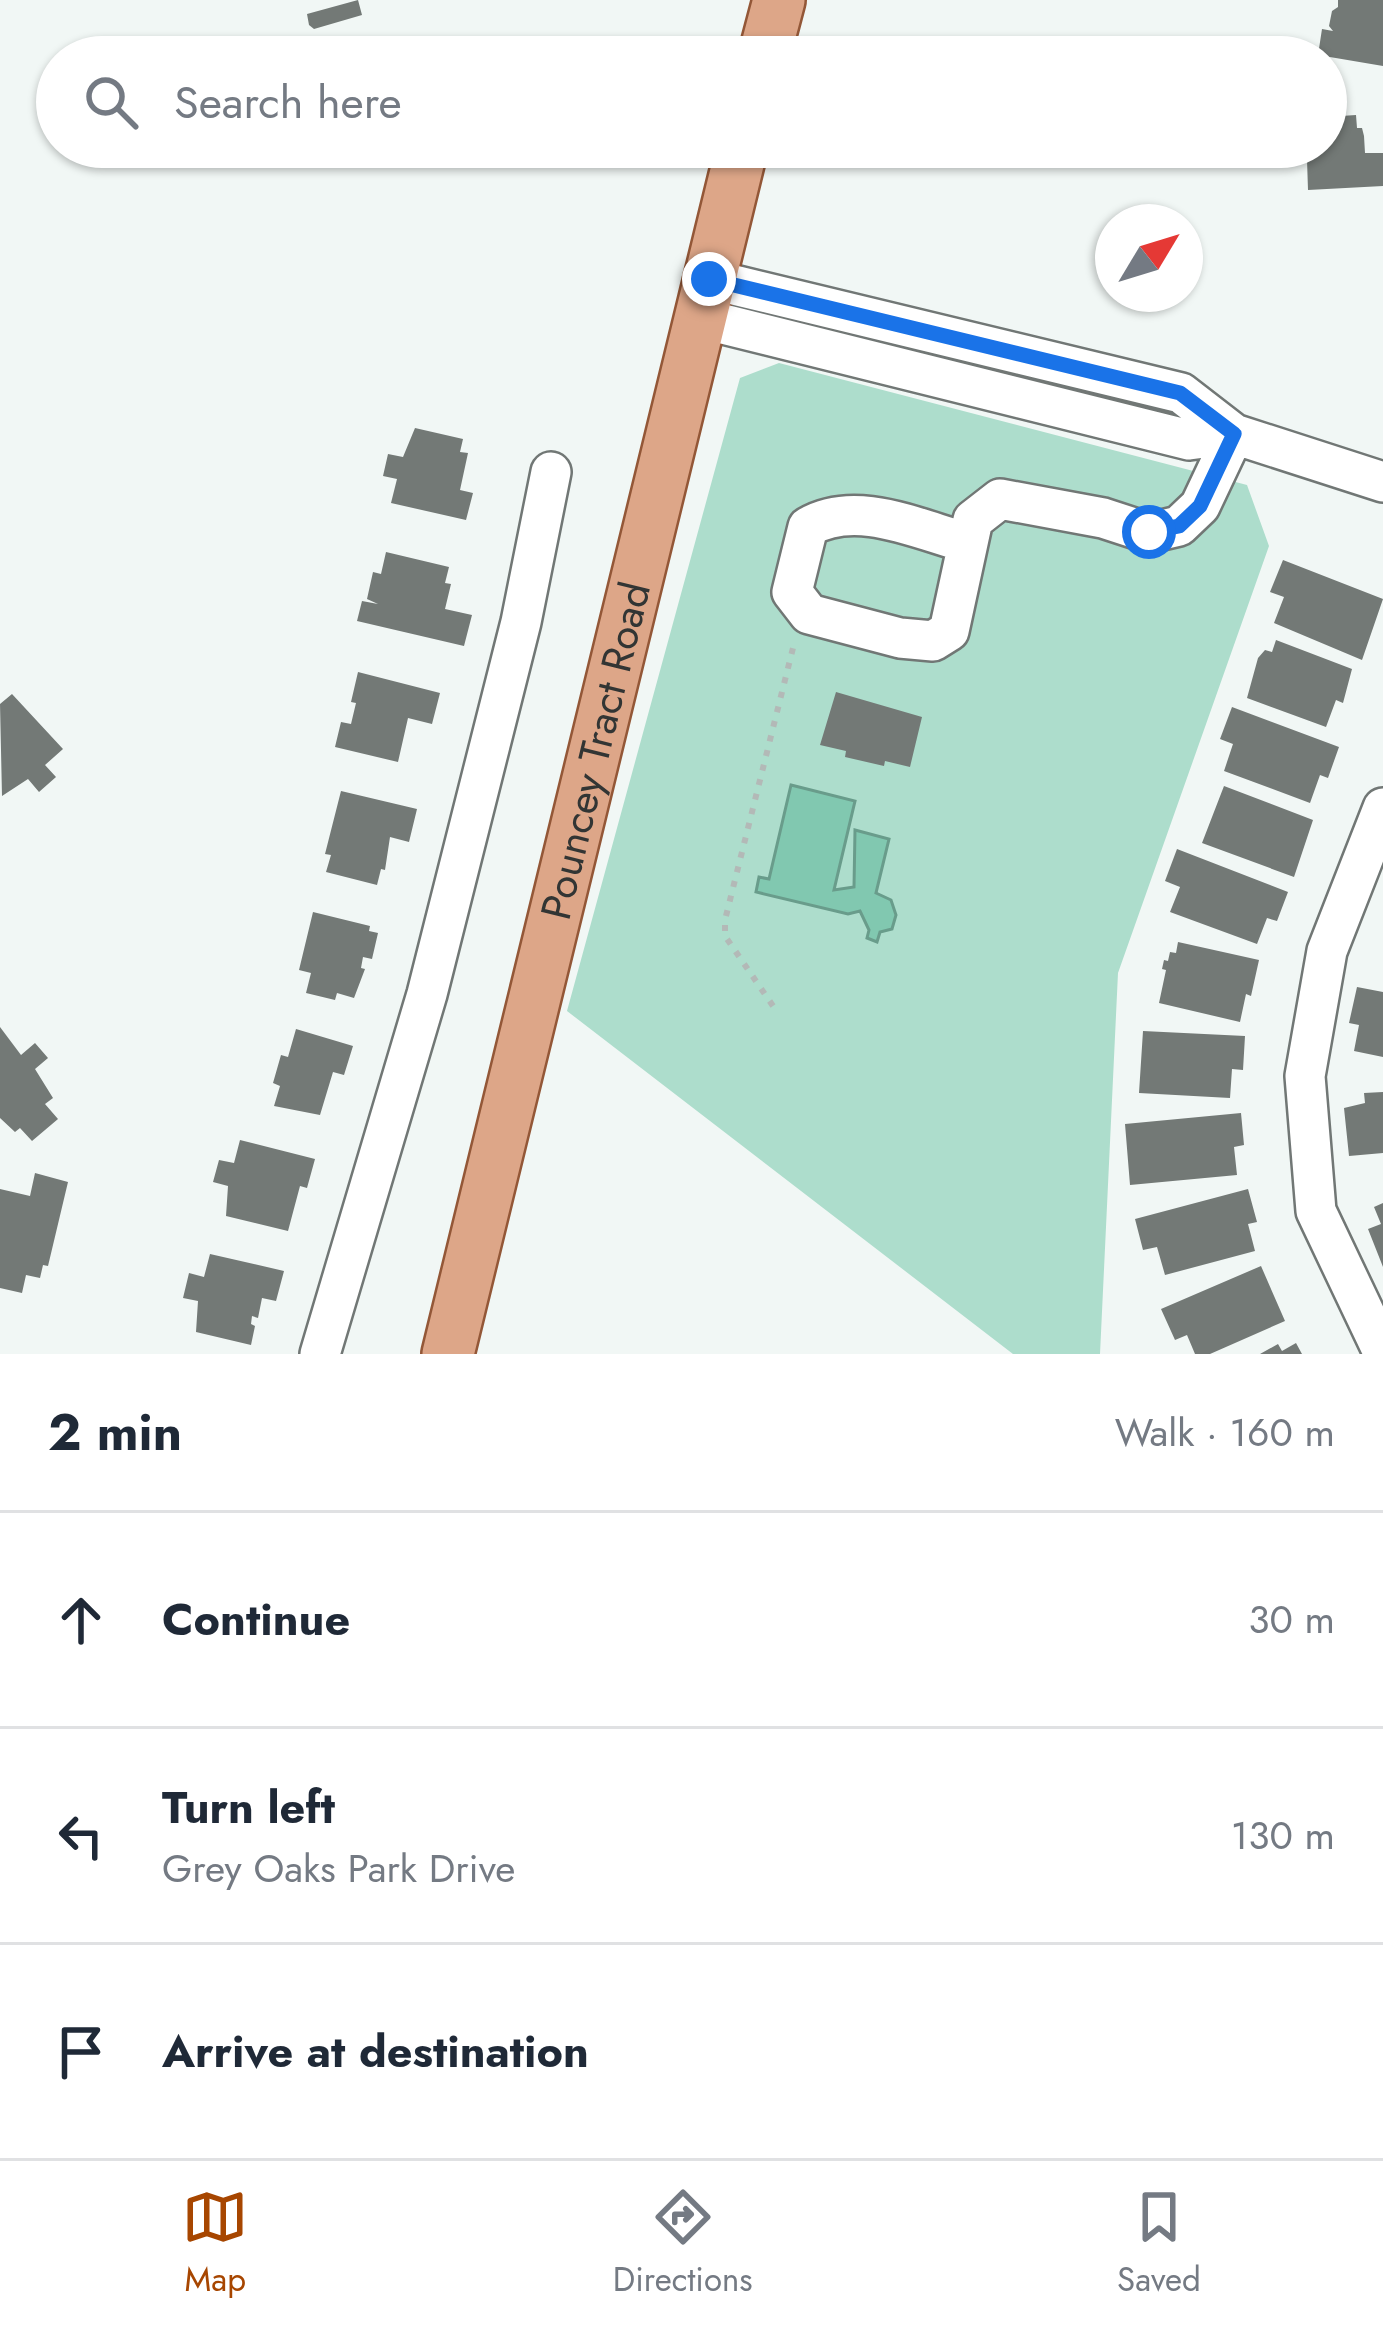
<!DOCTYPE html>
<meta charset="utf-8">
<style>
body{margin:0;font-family:Jost,sans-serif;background:#f6f6f7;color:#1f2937}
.compass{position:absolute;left:1095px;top:204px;width:108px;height:108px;border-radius:50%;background:#fff;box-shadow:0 3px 9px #0004;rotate:52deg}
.stop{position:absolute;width:36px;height:36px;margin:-27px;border:9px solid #1a73e8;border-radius:50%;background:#fff}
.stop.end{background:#1a73e8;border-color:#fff;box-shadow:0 3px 12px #0008}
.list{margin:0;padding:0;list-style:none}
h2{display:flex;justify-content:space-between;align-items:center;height:156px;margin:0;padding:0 48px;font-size:51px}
h2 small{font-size:39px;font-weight:400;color:#747a83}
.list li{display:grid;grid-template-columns:78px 1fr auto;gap:36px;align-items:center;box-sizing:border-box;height:216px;padding:0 48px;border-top:3px solid #e0e1e3}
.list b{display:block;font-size:45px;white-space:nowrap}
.list p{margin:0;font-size:39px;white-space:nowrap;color:#747a83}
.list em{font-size:39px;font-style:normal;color:#747a83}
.icon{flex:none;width:66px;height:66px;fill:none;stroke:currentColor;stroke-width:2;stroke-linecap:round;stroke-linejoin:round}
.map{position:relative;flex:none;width:1383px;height:1354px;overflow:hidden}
.search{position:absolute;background:#fff;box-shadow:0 3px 9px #0004;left:36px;right:36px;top:36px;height:132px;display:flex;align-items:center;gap:30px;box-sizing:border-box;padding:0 42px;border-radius:66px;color:#747a83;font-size:45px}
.sheet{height:804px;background:#fff}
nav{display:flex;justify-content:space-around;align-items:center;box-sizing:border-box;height:168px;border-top:3px solid #e0e1e3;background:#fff;font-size:33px;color:#747a83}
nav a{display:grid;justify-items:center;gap:6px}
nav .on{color:#a74600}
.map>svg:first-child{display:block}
.green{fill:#adddcc}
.water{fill:#81c8b0;stroke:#699c8b;stroke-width:3}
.building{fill:#737976}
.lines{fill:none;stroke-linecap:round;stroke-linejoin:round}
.minor-casing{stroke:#717775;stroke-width:44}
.major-casing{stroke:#935737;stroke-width:56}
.path{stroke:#b3b9b7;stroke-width:6;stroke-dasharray:6 9;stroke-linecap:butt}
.minor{stroke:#fff;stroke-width:39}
.major{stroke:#dda688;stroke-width:51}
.route{stroke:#1a73e8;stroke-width:15}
.labels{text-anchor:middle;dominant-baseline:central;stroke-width:12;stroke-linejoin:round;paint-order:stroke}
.street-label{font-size:42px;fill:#323534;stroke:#f1f7f5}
</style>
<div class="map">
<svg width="1383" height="1354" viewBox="0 0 1383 1354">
<rect width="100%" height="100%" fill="#f1f7f5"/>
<path class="green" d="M779,363L1247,485L1269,546L1118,973L1100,1354H1013L567,1011L740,378Z"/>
<path class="water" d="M791,785L855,801L834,890L854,887L855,830L889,839L876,893L891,900L896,915L892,929L880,932L877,942L867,938L869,930L860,911L848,914L756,892L759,877L769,879Z"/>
<path class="building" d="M358,0L362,15L314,29L309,25L307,14Z
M1338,0H1383V66L1318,55L1322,29L1333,31L1329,26L1332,11L1338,7Z
M1356,115L1357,128H1362L1364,136L1365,153H1383V186L1308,190L1307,160L1314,159L1309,147H1326V117Z
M867,147H918L916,159L898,155L895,167L864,160Z
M927,147H955L950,167L924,161Z
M415,428L463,439L460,452L468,453L460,490L473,493L466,520L391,503L397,479L383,476L388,454L403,457Z
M386,552L449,567L445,583L451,584L445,609L472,615L464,646L357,621L362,601L378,604L367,599L373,572L381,574Z
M1283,560L1383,599L1362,660L1274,623L1284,597L1270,592Z
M1276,640L1352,669L1343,703L1336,700L1326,727L1247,698L1258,658L1265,650L1272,652Z
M358,672L440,693L432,724L408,718L398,762L335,747L341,722L351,724L356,703L351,702Z
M836,692L922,717L910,767L885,761L884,766L845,757L846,751L820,745Z
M12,694L63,749L45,765L56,777L39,792L28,779L2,796L0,704Z
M1232,707L1339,747L1328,778L1320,775L1310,803L1224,771L1233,744L1220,739Z
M1224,786L1313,820L1294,877L1202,843Z
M341,791L417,809L409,842L390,837L385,870L381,869L377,885L326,872L331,855L325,854Z
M1177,849L1288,892L1277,921L1267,918L1257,944L1170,912L1180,887L1165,881Z
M313,912L370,926L369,931L378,933L372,959L363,957L361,968L365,969L354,998L337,993L335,1000L306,993L311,973L299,970Z
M1178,942L1259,960L1251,996L1246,994L1240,1022L1159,1003L1166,970L1162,969L1164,960L1168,961L1170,952L1176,953Z
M1357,987L1383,992V1057L1354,1051L1359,1025L1349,1023Z
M0,1027L21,1055L35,1043L48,1058L35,1069L53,1098L45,1104L58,1119L32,1141L20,1128L15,1132L0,1118Z
M296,1029L353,1046L344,1075L333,1072L320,1115L274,1106L280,1086L273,1083L281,1055L288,1057Z
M1143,1031L1245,1036L1243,1070L1232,1069L1230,1098L1139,1093Z
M1383,1092V1153L1349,1156L1344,1108L1365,1103L1364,1093Z
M1241,1113L1244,1145L1234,1147L1237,1175L1130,1185L1125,1124Z
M240,1140L315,1159L307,1188L300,1186L288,1231L226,1216L228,1186L213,1182L219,1160L234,1163Z
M35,1173L68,1182L48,1266L43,1265L40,1278L26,1275L22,1293L0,1288V1189L30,1196Z
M1248,1189L1257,1222L1248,1224L1255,1251L1165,1275L1157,1247L1143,1250L1135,1219Z
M1383,1203V1267L1368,1229L1381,1224L1374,1207Z
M210,1254L284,1271L276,1301L262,1298L258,1318L252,1316L251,1324L255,1326L251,1345L196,1332L198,1301L183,1298L189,1273L204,1277Z
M1261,1266L1285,1321L1210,1354H1195L1187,1335L1175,1340L1161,1309Z
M1296,1343L1302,1354H1260L1278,1344L1282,1351Z"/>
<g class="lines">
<defs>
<path id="minor" d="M709,279L1181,393L1234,434L1383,482
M699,318L1189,440L1234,434
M968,543C917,529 856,499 808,527L792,592L809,614L900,638L933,641L949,631L973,520L1000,499L1103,518L1149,533L1179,526L1200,506L1234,434
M1383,808L1327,951L1305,1076L1316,1211L1383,1352
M320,1354L427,994L521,622L551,472"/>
<g id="major">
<path d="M764,57L779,0"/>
<path id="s1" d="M448,1354L742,147"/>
</g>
</defs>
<use href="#minor" class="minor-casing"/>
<use href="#major" class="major-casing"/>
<path class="path" d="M773,1006L725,936V920L795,640"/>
<use href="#minor" class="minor"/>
<use href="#major" class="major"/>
</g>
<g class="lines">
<path class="route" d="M709,279L1180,393L1234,434L1200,506L1179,526L1149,532"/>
</g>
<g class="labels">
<g class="street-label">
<text stroke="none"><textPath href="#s1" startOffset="621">Pouncey Tract Road</textPath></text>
</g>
</g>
</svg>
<svg class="compass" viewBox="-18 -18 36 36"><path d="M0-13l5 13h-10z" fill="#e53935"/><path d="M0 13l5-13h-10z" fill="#747a83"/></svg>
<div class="stop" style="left:1149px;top:532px"></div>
<div class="stop end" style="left:709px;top:279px"></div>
<div class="search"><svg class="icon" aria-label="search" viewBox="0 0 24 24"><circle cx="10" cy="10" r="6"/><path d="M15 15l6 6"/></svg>Search here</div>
</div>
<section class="sheet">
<h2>2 min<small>Walk · 160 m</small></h2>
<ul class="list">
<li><svg class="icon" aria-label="ahead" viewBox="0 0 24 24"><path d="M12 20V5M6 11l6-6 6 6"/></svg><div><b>Continue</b></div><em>30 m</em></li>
<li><svg class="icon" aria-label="left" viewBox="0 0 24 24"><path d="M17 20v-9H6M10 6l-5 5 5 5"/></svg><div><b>Turn left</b><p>Grey Oaks Park Drive</p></div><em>130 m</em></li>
<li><svg class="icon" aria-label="arrive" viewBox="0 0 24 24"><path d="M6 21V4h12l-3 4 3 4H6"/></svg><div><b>Arrive at destination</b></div></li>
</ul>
</section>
<nav>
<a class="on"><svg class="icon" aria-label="map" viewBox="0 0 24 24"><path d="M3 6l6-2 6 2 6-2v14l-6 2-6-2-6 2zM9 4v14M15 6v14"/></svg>Map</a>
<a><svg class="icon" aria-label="directions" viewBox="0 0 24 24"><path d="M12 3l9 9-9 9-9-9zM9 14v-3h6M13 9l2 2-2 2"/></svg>Directions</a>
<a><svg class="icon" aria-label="saved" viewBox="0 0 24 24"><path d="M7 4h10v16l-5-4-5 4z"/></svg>Saved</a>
</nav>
